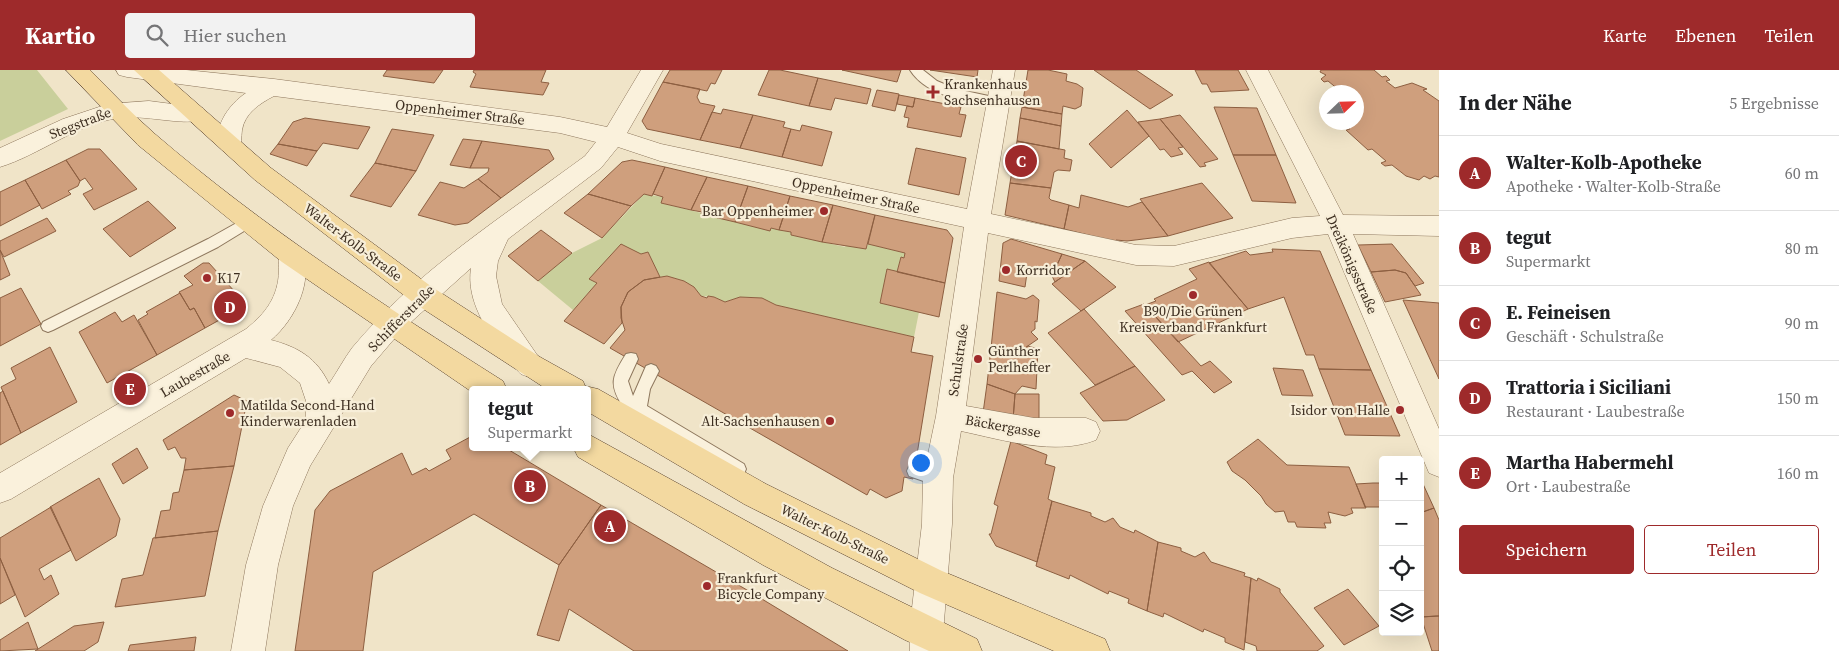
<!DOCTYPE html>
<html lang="de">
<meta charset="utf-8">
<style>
body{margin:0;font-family:"Source Serif 4",serif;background:#f2f2f2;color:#202124}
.controls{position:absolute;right:15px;bottom:15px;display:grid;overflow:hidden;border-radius:5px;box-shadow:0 5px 20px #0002}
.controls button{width:45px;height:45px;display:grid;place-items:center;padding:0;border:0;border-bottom:1px solid #e0e0e0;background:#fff;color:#202124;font:25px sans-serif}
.compass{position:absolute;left:1319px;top:15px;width:45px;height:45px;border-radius:50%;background:#fff;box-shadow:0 5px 20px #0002;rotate:67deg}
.you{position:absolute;left:920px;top:392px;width:18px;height:18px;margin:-12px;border:4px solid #fff;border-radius:50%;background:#1a73e8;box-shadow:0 0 0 8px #1a73e833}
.badge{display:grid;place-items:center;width:32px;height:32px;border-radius:50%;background:#9e2a2b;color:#fff;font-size:16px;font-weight:700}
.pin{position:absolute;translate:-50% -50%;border:2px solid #fff;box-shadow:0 1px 5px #0006}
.popup{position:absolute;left:469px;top:316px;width:122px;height:65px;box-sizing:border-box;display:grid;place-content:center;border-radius:5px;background:#fff;filter:drop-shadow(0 1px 4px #0005);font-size:16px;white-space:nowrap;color:#757577}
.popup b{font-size:19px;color:#202124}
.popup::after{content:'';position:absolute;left:50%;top:100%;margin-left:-10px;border:10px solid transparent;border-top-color:#fff}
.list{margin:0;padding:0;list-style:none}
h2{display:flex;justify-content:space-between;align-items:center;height:65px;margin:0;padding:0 20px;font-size:21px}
h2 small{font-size:16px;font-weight:400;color:#757577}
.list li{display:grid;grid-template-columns:32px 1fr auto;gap:15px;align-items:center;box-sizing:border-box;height:75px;padding:0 20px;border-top:1px solid #e0e0e0}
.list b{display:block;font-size:19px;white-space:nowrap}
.list p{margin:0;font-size:16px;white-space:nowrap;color:#757577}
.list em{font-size:16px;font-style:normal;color:#757577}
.actions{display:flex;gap:10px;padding:15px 20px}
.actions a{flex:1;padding:11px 0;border:1px solid #9e2a2b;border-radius:5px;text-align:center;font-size:18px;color:#9e2a2b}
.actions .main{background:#9e2a2b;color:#fff}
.icon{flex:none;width:28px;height:28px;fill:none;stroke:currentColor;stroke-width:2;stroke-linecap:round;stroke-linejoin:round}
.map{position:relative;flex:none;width:1439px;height:581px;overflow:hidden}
header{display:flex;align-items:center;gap:30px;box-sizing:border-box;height:70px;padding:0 25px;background:#9e2a2b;color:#fff}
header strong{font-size:24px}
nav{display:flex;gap:28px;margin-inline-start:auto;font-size:18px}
.search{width:350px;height:45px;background:#f2f2f2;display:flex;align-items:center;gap:12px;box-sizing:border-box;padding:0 18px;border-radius:5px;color:#757577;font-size:19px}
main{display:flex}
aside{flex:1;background:#fff}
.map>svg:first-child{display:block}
.green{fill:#c9cf9b}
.building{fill:#cf9f7d;stroke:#8d5f41}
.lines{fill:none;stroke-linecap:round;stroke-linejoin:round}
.service-casing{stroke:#8d765c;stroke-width:2}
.minor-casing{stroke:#8d765c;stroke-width:1}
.primary-casing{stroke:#5b4430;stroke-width:1}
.service{fill:#faf1dc;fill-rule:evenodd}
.minor{fill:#faf1dc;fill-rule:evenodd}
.primary{fill:#f3d9a0;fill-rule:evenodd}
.poi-dot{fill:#9e2a2b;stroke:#f7eed8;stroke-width:2}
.labels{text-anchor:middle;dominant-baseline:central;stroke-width:4.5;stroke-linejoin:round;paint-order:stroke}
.poi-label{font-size:14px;fill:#3d2e20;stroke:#f7eed8;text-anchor:start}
.street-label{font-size:14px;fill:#3d2e20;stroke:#f7eed8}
</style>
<header>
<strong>Kartio</strong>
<div class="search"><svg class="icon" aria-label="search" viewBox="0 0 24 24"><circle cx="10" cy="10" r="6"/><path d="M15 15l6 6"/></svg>Hier suchen</div>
<nav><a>Karte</a><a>Ebenen</a><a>Teilen</a></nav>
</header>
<main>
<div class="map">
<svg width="1439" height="581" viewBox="0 0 1439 581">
<rect width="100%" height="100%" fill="#f0e4c8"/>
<path class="green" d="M0,0H37L68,39L0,71Z
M644,124L663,127L661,133L770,160L771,158L791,162V165L845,177L846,175L866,179L868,174L905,183L904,188L901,187L897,202L887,200L880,233L919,242L914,267L776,235C758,226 744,224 725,232L714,227L701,226C691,212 677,206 660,207L648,182L590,209L597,213L573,240L538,211L572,183L602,168Z"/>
<path class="building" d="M387,0H443L434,13L383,6Z
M474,0H546L541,12L549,13L543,25L470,17L476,4L473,2Z
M670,0H722L715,14L711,13L707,21L663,12Z
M769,0H780L818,8L809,36L758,25Z
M842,0H901L897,12Z
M930,0H978L977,7Z
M1028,0H1048L1067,4L1066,11L1077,14L1083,18L1081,36L1075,39L1063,36L1062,44L1022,37Z
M1094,0H1136L1173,25L1150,39Z
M1195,0H1238L1249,20L1211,22L1207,14H1202Z
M1321,0H1374L1382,7L1386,6L1390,10L1386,11L1395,18L1412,13L1427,19L1423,20L1439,31V107L1435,106L1430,109L1424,106L1419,110L1406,106L1392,95L1385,96L1381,93L1386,91L1372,79L1368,80L1346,60L1350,59L1343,52H1356V22H1336L1339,20L1328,11L1324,12L1321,9L1326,5L1320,2Z
M818,8L871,19L867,34L835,28L831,40L809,36Z
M663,12L700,19L697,27L700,33L715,36L700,70L647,59L642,51Z
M877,20L899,24L895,41L872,36Z
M899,25L915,28L913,37L897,34Z
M915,28L961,37L959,44L966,45L961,67L907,57L909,48L904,47L907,36L913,37Z
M1022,37L1062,44L1061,56L1020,48Z
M1214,37L1257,38L1276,85H1233Z
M723,39L753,45L740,78L700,70L712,42L721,44Z
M1127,40L1149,66L1111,98L1089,74Z
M753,45L785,52L783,57L791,59L782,87L740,78Z
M1180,45L1218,89L1204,93L1206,96L1200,97L1160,49Z
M305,48L370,57L358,79L323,73L317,81L278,74L293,52Z
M1020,48L1061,56L1059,79L1017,71Z
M1160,49L1183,77L1178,78L1183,84L1171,87L1164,79L1160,80L1138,52Z
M802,55L832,62L822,96L782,87L791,59L800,61Z
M392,59L434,65L416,101L375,93Z
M463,69L482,71L470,98L450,95Z
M482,71L549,80L554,89L501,128L478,109L488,102L489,98H470Z
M1017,71L1065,80L1064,88L1072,90L1070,101L1058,100L1054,102L1051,118L1010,113Z
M278,74L317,81L307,96L270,84Z
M916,78L966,88L959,125L908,114Z
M88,79H100L137,119L94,140L83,124L93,119L85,108L80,111L66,90Z
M1233,85H1276L1296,133L1252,131Z
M66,90L80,111L78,116L68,121L71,124L42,139L25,110Z
M632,90L665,97L652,126L644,124L631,136L588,124L622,92Z
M375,93L416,101L391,137L350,126Z
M665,97L707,107L691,140L661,133L663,127L653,124Z
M707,107L748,116L735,152L701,144L702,142L691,140Z
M478,109L501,128L468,153L455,155L418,145L440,112L464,118Z
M25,110L40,135L0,156V122Z
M1010,113L1051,118L1049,128L1051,130L1069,135L1064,159L1005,145Z
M1202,113L1233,148L1168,166L1140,129Z
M748,116L790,126L779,160L771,158L770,161L735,152Z
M588,124L631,136L602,168L564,143Z
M1081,125L1128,137L1142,132L1168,166L1127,171L1116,170V172L1064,159L1069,135L1079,138Z
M790,126L833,135L822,172L791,165V162L779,160Z
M148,131L176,158L130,187L103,159Z
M833,135L875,145L866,179L822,172Z
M875,145L947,160L953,168L945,213L897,202L901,187L904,188L905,183L868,174Z
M47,148L56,161L4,187L0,180V171Z
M541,160L572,183L538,211L508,186Z
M1011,169L1062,184L1054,202L1028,196L1025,217L999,211L1003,173Z
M621,174L641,184L648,182L660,207L644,210L628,222L621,237L622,253L604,274L564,251L597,213L589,209Z
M1392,174L1424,213L1415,216L1406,203L1395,200L1371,202L1358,175Z
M1272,179L1320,181L1371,300L1319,299L1314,285H1306L1284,227L1248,239L1209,193L1246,181L1250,185L1273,182Z
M0,180L10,205L0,210Z
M1062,184L1085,191L1055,212L1052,206Z
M1085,191L1116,217L1081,241L1052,214Z
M1209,192L1248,239L1178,272L1145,235L1156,231L1154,229L1197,209L1189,199Z
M209,193L244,232L241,238L205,258L194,238L190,240L179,222L193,215L184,206L203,193Z
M887,199L945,213L939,247L880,233Z
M1395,200L1406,203L1421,225L1385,232L1371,202Z
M667,206L684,211L694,217L701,226L707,228L708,226L714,227L725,232L740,227L762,228L776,235L914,267L911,282L933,286L913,409L904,407L902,421L886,428L870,419L867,425L610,278L625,260L621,248V237L628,222L644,210Z
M21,218L41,254L0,276V228Z
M997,222L1026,229L1033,225L1039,230L1037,252L1035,251V259L1031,262L1038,269L1016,284L991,278Z
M180,223L190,240L194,238L205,258L157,285L138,250L148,244L146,242Z
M1403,230L1439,233V309Z
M1144,234L1201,296L1210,291L1232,312L1214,323L1192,301L1182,305L1125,241Z
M1084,239L1135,296L1095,315L1048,263Z
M115,242L122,252L134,245L157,285L107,313L79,262Z
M1028,276L1038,279L1036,319L1022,316L1015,324L987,314L991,278L1016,284Z
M50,277L77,332L21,363L1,317L16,309L11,298Z
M1135,296L1165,330L1127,350L1103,351L1080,323Z
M1273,298L1303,300L1313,326L1282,325Z
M1319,299L1371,300L1400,366L1345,365Z
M987,314L1015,324L1013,350L983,343Z
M3,321L21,363L0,375V323Z
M1015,324H1039V352L1013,350Z
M234,325L247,331L234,396L184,400L186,388H181L175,377L168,380L163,370Z
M472,366V377H504L601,435L559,495L474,444L373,502L363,581H295L315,440L330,421L402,383L412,405L426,398L429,401L451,389L446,380Z
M1258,369L1287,395L1349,397L1366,438H1351L1353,443L1345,446L1328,442L1331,453H1324L1326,458L1297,457L1295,452H1288L1284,441L1275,442L1266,434L1261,426L1245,410L1232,401L1227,392Z
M1011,371L1047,385L1045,394L1055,397L1048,429L1052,431L1037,492L996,476L989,464H991L998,436L994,434Z
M137,378L148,398L123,414L112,394Z
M234,396L218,461L155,468L161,441L170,440L173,423L179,422L184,400Z
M99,408L120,449L116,466L76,491L50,437Z
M1373,413H1383V437H1365L1356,414Z
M1420,414H1423L1434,438L1420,443Z
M1052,431L1091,443V446L1105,452L1113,448L1120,457L1134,463L1135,460L1158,472L1147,541L1128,533L1129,529L1109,521L1108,524L1070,505L1069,509L1036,496Z
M601,435L747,520L848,581H634L569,539L559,571L537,565L559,495Z
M51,437L71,480L39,499L44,510L51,505L59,524L25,547L0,488V468Z
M1434,438L1439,450V546L1421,547L1420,443Z
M218,461L205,526L115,537L122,509L143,505L153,468Z
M1158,472L1181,478V481L1195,487L1204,482L1211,492L1245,503L1244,506L1251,508L1244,580L1225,572V568L1204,559L1203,562L1164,543L1163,547L1147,541Z
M0,488L15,525L0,534Z
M1251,508L1257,511L1258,508L1280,519V522L1324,576L1317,581H1257L1256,576L1245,572Z
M1348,519L1379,556L1344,575L1314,538Z
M1436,546H1439V581H1432L1421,547Z
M28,552L38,579L0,581V570Z
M104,552L98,572L84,581H35L74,556Z
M196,567L194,581H128L130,575Z"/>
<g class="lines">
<defs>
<path id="service" d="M910,0H923L937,11L956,19L998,28L1004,32L998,36C968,31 928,28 910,0Z
M249,146L254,147L256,151L254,155L218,177L53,260L48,262L43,260L41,256L43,252L208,169Z
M631,283L636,284L638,289L628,311L633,326L646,296L651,294L656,296L659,301L650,319L647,336L744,394L746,399L744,404L738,407L732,404L624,338C608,315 612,306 626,284Z
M915,393L944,403L946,408L944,413L938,416L909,406L907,401L909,396Z"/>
<path id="minor" d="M116,0H186L274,9L560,47L607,57L641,0H663L627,63L661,74L967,139L993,0H1015L991,144L1136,175L1174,176L1292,148L1320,146L1246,0H1268L1343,145L1439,146V166L1353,164L1439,359V407L1429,403L1328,164L1292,168L1174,196L1136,195L988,163L966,336L1034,348H1086L1096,352L1100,361L1096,370C1055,386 1003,370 961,361L953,408L952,454L943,563L944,581H910L909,563L922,454L923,408L936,346L964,157L660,91L618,77L601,98L508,169L498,191L496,206L502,234L544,295L540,303C533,306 528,308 521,304C516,300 511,291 506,286C487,261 466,231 471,198L401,261L371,296L310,396L293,436L278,495L265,581H231L246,495L263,436L288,378L306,350V331L300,313L280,297L246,288L11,429L0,433V403L246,259C266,243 278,227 279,201C279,192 278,186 282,178L291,175L300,178C316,208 295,250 271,270C298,277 317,288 329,314C337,302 344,289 352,278C416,201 505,145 585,86L596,72L560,63L274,26C259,34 245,43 242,60C241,68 242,73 238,80L230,82L222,80C210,60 229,34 246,23L127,7L119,5Z
M149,31L203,38L206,44L203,50C180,56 145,44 118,48C77,54 39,85 0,97V78L63,49L108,34Z"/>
<path id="primary" d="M66,0H90C111,21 132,44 155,64C263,157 383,235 503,311L507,320H472V322L282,192L138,75Z
M134,0H159L271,98L432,217L540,287L583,311L585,316L598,319L766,414L942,501L1105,569L1110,581H1054L920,523L744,434L588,342V320H548L414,233L255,110Z
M588,364L832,498L977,569L982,581H929L905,570L763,495L578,387L573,377H588Z"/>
</defs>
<use href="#service" class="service-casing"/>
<use href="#minor" class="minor-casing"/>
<use href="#primary" class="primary-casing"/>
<use href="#service" class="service"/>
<use href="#minor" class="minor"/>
<use href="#primary" class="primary"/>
</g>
<g class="poi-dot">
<path d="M930.5 14.5h5v5h5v5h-5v5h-5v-5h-5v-5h5z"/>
<circle cx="824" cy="141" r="5"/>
<circle cx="1006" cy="200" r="5"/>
<circle cx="207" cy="208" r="5"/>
<circle cx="1193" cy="225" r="5"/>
<circle cx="978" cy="289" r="5"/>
<circle cx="1400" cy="340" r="5"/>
<circle cx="230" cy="343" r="5"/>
<circle cx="830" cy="351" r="5"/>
<circle cx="707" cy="516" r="5"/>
</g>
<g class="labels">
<g class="poi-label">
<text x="944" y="14">Krankenhaus<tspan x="944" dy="16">Sachsenhausen</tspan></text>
<text x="814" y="141" text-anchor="end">Bar Oppenheimer</text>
<text x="1016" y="200">Korridor</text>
<text x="217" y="208">K17</text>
<text x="1193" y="241" text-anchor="middle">B90/Die Grünen<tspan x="1193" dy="16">Kreisverband Frankfurt</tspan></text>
<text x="988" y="281">Günther<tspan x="988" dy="16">Perlhefter</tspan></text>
<text x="240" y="335">Matilda Second-Hand<tspan x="240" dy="16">Kinderwarenladen</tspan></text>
<text x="1390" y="340" text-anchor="end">Isidor von Halle</text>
<text x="820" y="351" text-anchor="end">Alt-Sachsenhausen</text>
<text x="717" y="508">Frankfurt<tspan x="717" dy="16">Bicycle Company</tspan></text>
</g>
<g class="street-label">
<text transform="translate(460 42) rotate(7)">Oppenheimer Straße</text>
<text transform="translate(80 53) rotate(-21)">Stegstraße</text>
<text transform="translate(856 125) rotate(12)">Oppenheimer Straße</text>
<text transform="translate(353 172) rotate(37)">Walter-Kolb-Straße</text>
<text transform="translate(1352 194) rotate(66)">Dreikönigsstraße</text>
<text transform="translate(401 248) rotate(-45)">Schifferstraße</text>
<text transform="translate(958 290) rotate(-82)">Schulstraße</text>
<text transform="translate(195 304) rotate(-30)">Laubestraße</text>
<text transform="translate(1003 356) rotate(10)">Bäckergasse</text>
<text transform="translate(835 464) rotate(26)">Walter-Kolb-Straße</text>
</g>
</g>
</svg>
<div class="controls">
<button>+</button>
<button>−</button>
<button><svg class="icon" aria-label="locate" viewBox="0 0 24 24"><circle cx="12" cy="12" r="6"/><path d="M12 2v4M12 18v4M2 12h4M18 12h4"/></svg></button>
<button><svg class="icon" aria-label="layers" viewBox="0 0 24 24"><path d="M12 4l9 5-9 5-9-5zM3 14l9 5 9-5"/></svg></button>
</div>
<svg class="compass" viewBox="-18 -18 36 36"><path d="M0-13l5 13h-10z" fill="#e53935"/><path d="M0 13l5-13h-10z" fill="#757577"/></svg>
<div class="you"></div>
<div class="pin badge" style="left:610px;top:456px">A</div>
<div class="pin badge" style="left:530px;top:416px">B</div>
<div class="popup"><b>tegut</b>Supermarkt</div>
<div class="pin badge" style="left:1021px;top:91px">C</div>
<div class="pin badge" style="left:230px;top:237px">D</div>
<div class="pin badge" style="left:130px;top:319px">E</div>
</div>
<aside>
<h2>In der Nähe<small>5 Ergebnisse</small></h2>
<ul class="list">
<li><span class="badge">A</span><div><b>Walter-Kolb-Apotheke</b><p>Apotheke · Walter-Kolb-Straße</p></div><em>60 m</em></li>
<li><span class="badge">B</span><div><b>tegut</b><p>Supermarkt</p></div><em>80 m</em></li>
<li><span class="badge">C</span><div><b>E. Feineisen</b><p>Geschäft · Schulstraße</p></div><em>90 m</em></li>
<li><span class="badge">D</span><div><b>Trattoria i Siciliani</b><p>Restaurant · Laubestraße</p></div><em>150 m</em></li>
<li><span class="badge">E</span><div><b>Martha Habermehl</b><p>Ort · Laubestraße</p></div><em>160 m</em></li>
</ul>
<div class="actions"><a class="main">Speichern</a><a>Teilen</a></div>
</aside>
</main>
